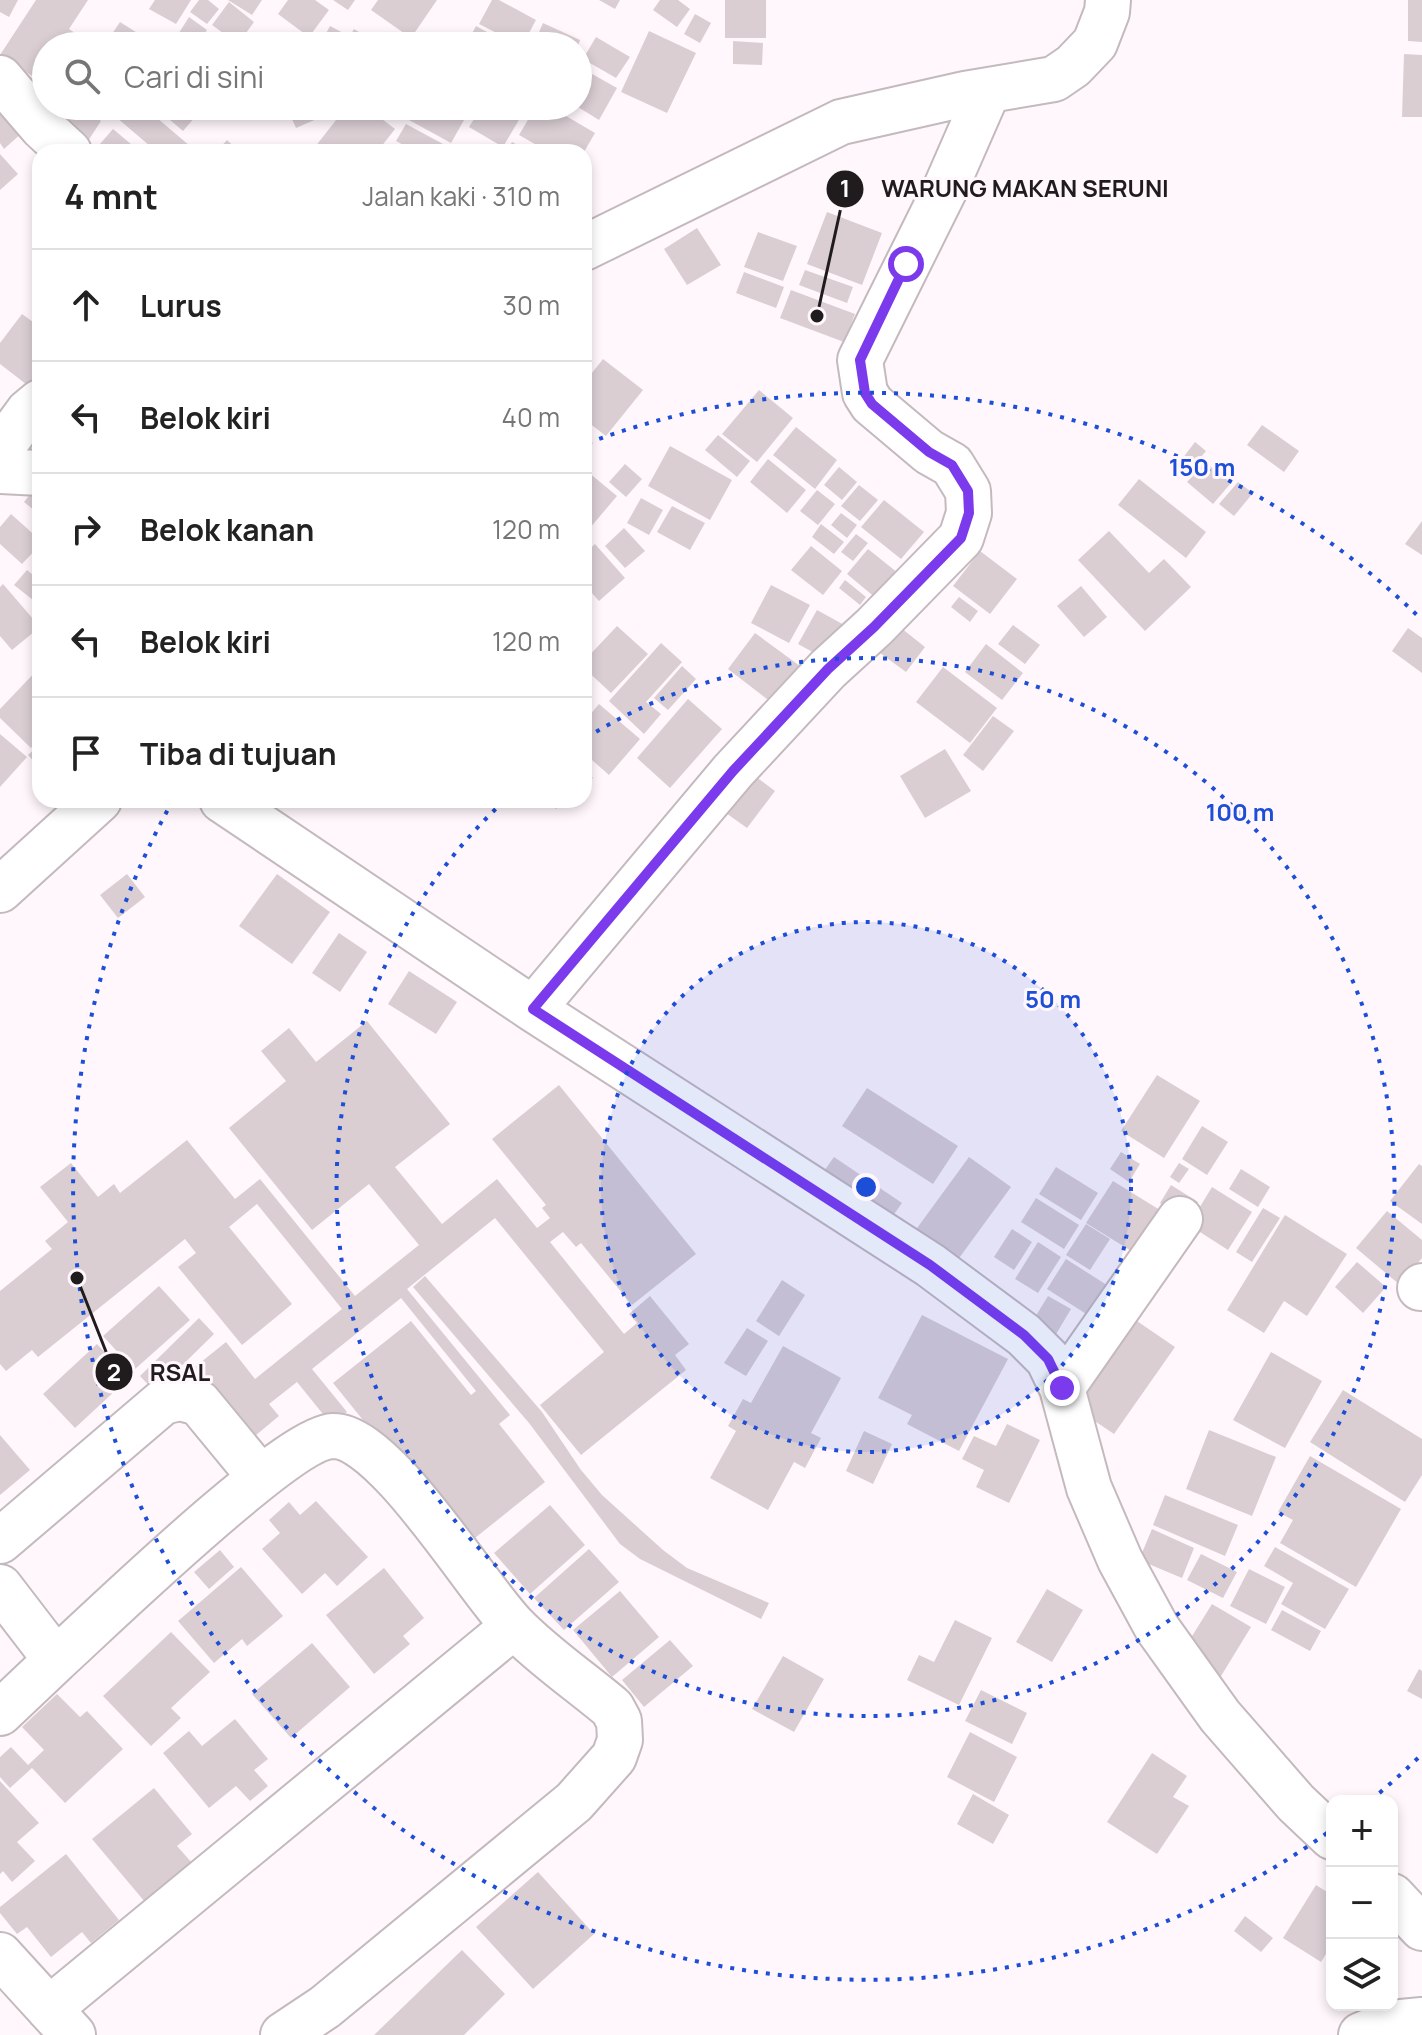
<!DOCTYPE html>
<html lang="id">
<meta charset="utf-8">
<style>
body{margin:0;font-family:Manrope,sans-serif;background:#f6f6f6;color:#222}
.controls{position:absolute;right:24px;bottom:24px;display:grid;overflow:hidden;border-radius:16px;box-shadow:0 4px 12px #0003}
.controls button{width:72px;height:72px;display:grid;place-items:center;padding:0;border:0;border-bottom:2px solid #e0e0e0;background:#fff;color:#222;font:40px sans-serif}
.stop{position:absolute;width:24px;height:24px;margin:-18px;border:6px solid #7c3aed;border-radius:50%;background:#fff}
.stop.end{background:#7c3aed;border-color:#fff;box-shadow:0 2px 8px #0008}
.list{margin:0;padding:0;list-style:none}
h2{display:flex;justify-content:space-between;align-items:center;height:104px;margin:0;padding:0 32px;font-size:34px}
h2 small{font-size:26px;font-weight:400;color:#767676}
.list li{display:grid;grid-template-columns:52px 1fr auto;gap:24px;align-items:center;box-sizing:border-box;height:112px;padding:0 32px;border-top:2px solid #e0e0e0}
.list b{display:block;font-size:30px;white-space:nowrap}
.list em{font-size:26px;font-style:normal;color:#767676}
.icon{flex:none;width:44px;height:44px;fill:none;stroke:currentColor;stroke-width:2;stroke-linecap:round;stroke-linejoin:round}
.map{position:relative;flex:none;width:1422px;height:2035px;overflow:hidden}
.search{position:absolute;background:#fff;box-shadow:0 4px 12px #0003;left:32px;top:32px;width:560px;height:88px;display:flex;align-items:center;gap:20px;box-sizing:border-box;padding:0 28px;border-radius:44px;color:#767676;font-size:30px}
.panel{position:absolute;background:#fff;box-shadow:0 4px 12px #0003;left:32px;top:144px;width:560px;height:664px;border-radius:24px}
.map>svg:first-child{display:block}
.building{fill:#daced3}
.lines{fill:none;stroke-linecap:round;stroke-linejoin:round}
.minor-casing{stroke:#c4b9be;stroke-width:48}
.minor{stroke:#fff;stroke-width:44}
.route{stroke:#7c3aed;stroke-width:10}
.ring{fill:none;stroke:#1d4ed8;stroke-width:4;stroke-dasharray:4 8}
.centre{fill:#1d4ed8;stroke:#fff7fb;stroke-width:4}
.ring-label{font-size:24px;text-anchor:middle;font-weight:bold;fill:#1d4ed8;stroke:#fff7fb;stroke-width:6;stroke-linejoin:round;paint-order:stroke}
.leader{fill:none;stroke:#201c1e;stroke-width:3}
.callout-dot{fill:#201c1e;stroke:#fff7fb;stroke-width:3}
.mark-label{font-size:24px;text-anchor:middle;font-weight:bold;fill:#fff}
.callout-label{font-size:24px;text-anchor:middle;font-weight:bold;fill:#201c1e;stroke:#fff7fb;stroke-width:6;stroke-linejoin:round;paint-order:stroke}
</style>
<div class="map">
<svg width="1422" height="2035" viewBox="0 0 1422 2035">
<rect width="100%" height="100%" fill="#fff7fb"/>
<path class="building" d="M0,0H18L9,17L0,12Z
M36,0H88L69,29L84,39L79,46H46V85L0,55Z
M155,0H191L176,24L149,9Z
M199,0H208L219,9L207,24L190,12Z
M228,0H262L252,15Z
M288,0H315L329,10L309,37L278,14Z
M333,0H355L348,10Z
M378,0H437L411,38L371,10Z
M492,0H499L536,20L522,46L479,24Z
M599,0H620L615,9Z
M660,0H678L690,9L677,27L653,10Z
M725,0H766V38H725Z
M1408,0H1422V42L1408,41Z
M229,2L254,22L238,44L212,25Z
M695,14L711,23L700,43L684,34Z
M189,17L207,30L196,46L177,36Z
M120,22L158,46H104Z
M543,23L580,40L578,46H533Z
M330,26L345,34L338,46H319Z
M476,26L513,46H465Z
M354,29L377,43L375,46H344Z
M649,31L696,53L667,113L621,92Z
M214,32L233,46H204Z
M596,37L630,57L616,78L583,59Z
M291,38L294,46H272Z
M733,41L763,43L762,65L733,64Z
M1404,54L1422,55V117H1402Z
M578,66L617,88L599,120L578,107Z
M66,106H78L101,121L88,141L57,120Z
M90,106H117L109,119Z
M126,106H143L197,152H157L116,117Z
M158,106H201L203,108L183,131L156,108Z
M232,106H248L243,113Z
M258,106H279L282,111L264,119Z
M286,106H330L333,112L296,128Z
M347,106H365L395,129L377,152H311Z
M417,106H472L451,143L409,120Z
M482,106H527L503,147L469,127Z
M536,106H549L595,133L584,152H549L519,135Z
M0,107L23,132L4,149L0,143Z
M406,124L443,144L439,152H417L396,141Z
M113,129L138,150L136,152H93Z
M227,140L240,152H216Z
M512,142L530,152H507Z
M0,154L18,174L0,190Z
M827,212L882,233L862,285L807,264Z
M697,228L721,265L687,285L664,249Z
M758,232L797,246L783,281L744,267Z
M805,270L853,287L847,303L799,285Z
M744,272L784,287L776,308L736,293Z
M791,290L855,314L844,342L780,318Z
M22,314L40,327V384L35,391L0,364V343Z
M603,359L643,390L606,436L584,419V383Z
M759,390L793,418L757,462L722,434Z
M40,413V452L22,441Z
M1262,425L1299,451L1284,472L1247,445Z
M796,427L837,460L815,489L773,455Z
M718,435L750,461L737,477L705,450Z
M1195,442L1206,451L1192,468L1182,459Z
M670,446L732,480L710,520L648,486Z
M768,459L806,490L787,513L750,482Z
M1205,462L1231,483L1213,504L1187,482Z
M625,464L642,479L626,497L609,482Z
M839,467L857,482L842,500L824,485Z
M588,472L617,496L584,535V477Z
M1139,479L1206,532L1186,558L1118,505Z
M40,482V515L24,502Z
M1238,482L1253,493L1234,516L1219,504Z
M859,485L878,500L860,521L841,506Z
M817,490L835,504L818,525L800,511Z
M641,498L663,510L649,535L627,523Z
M884,500L924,532L901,559L861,527Z
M672,506L705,523L690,550L657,532Z
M841,513L857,525L847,538L831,525Z
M11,514L40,540V545L22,564L0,544V527Z
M1422,521V555L1405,544Z
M821,524L844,542L834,554L812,537Z
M624,528L645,551L625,568L605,546Z
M1109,531L1149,573L1164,559L1191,587L1145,631L1078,560Z
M856,534L868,543L853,561L841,552Z
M595,544L625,578L599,601L584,584V554Z
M811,546L842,571L823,595L791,570Z
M868,549L898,573L877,599L847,574Z
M980,551L1017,579L990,614L953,586Z
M27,570L40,581L38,604L14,585Z
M845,580L866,597L860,605L839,588Z
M3,584L40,627L12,650L0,636V587Z
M771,585L810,605L789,643L751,623Z
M1081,586L1107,617L1084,637L1057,606Z
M959,597L978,611L970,622L951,607Z
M817,610L846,626L827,660L798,644Z
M896,624L925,647L906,672L876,650Z
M1013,625L1040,645L1025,664L998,644Z
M617,626L648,654L611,693L584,668V661Z
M1408,628L1422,638V673L1392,651Z
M755,633L800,666L772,703L728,669Z
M661,643L682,662L646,702L661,714L644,734L609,701Z
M986,644L1023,673L1002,700L965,672Z
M682,666L696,679L668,710L654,698Z
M40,667V739L31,748L0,718V709Z
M943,667L997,708L970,743L916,702Z
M688,699L722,729L670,788L637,758Z
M599,704L640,739L609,775L584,753V722Z
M993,716L1014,731L983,771L963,755Z
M0,734L27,757L0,787Z
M40,744V768L28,755Z
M945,749L971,791L925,818L900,776Z
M584,767L593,778L584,785Z
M748,771L775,791L747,828L719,808Z
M548,800H567L556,809Z
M127,874L145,897L118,918L100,895Z
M277,874L330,912L292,964L239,926Z
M339,933L367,952L340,992L312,973Z
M409,971L457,1002L436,1034L388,1004Z
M367,1021L450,1124L395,1167L442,1224L497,1179L537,1228L550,1218L542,1208L546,1205L492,1139L559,1085L696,1254L632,1305L581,1243L576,1247L563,1232L550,1242L624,1334L637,1323L629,1314L650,1296L689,1344L675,1355L686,1370L581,1455L540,1405L604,1352L495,1218L407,1289L510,1415L499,1424L545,1482L465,1546L333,1383L411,1321L471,1395L476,1391L401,1298L312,1369L347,1412L331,1424L297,1382L269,1404L279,1416L243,1446L185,1375L226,1342L255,1379L342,1309L257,1204L229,1227L292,1304L242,1345L178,1267L196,1253L185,1239L38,1357L32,1350L6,1371L0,1364V1291L52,1249L45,1241L68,1222L40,1187L71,1163L98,1197L114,1184L120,1193L187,1140L235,1199L260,1179L355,1296L419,1245L369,1184L312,1230L229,1128L286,1081L261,1051L289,1028L316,1062Z
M1157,1075L1200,1101L1164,1158L1121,1131Z
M867,1088L958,1146L933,1184L842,1126Z
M1202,1126L1228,1142L1207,1175L1182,1159Z
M1121,1152L1140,1164L1129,1182L1110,1169Z
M834,1157L902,1203L885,1227L817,1181Z
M969,1157L1011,1187L954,1265L912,1235Z
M1179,1163L1189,1169L1179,1183L1170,1177Z
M1419,1164L1422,1166V1224L1390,1201Z
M1056,1167L1098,1193L1081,1220L1039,1194Z
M1241,1169L1270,1187L1258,1207L1229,1189Z
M1113,1181L1168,1215L1141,1257L1086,1223Z
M1171,1185L1198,1202L1187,1219L1160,1203Z
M1212,1187L1252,1212L1228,1250L1189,1225Z
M1036,1198L1079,1225L1064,1249L1021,1222Z
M1263,1208L1280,1218L1252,1262L1236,1252Z
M1387,1211L1422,1240V1258L1400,1285L1356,1248Z
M1285,1215L1347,1254L1307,1316L1284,1301L1264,1333L1227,1310Z
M1086,1224L1110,1239L1090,1270L1066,1255Z
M1012,1229L1032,1242L1014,1270L994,1257Z
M1038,1242L1061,1257L1038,1293L1015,1279Z
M1066,1259L1121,1294L1102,1324L1047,1289Z
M1357,1262L1386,1287L1363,1313L1335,1287Z
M425,1276L542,1412L581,1470L602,1495L663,1550L687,1568L769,1603L761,1619L640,1559L620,1544L529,1423L413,1287Z
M782,1280L805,1295L779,1336L756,1321Z
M159,1286L190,1320L134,1370L103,1336Z
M1048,1296L1071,1309L1052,1341L1029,1327Z
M922,1315L1008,1359L959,1451L907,1424L912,1415L878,1398Z
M199,1318L214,1334L155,1392L140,1376Z
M1134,1319L1175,1347L1114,1434L1074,1407Z
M747,1328L768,1341L746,1376L724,1363Z
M97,1344L129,1378L75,1428L43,1394Z
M783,1346L841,1378L811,1433L821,1438L805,1468L794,1462L768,1510L710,1478L736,1431L728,1426L743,1399L751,1403Z
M1271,1352L1322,1381L1285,1448L1233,1420Z
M1343,1390L1422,1439V1475L1405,1502L1310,1442Z
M1007,1424L1040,1440L1009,1503L976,1487L984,1470L962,1459L974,1436L996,1446Z
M1209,1430L1276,1457L1252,1516L1186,1489Z
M864,1431L892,1444L873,1484L846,1471Z
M0,1435L30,1470L0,1495Z
M1310,1456L1401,1509L1356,1587L1280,1543L1293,1520L1278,1512Z
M1165,1495L1238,1525L1225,1556L1153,1525Z
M316,1501L368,1557L337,1586L325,1573L302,1594L262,1549L280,1533L269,1520L289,1502L300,1515Z
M550,1505L585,1545L530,1594L494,1553Z
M1152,1529L1194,1548L1182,1578L1139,1560Z
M1275,1547L1349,1589L1325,1629L1281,1604L1293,1583L1264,1566Z
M589,1549L619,1582L564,1630L534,1598Z
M220,1550L234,1567L209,1589L194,1572Z
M1201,1554L1237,1572L1223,1598L1187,1580Z
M241,1567L283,1616L247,1646L242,1639L214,1663L178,1621Z
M384,1568L424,1618L403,1636L410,1644L374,1674L326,1615Z
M1249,1569L1285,1587L1266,1624L1230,1606Z
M1047,1589L1083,1610L1052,1662L1016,1642Z
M620,1591L659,1637L612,1677L573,1630Z
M1212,1604L1251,1627L1218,1681L1179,1657Z
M1282,1610L1321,1631L1310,1651L1271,1630Z
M955,1620L992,1638L959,1705L907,1680L919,1655L934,1662Z
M171,1632L210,1672L171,1708L181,1718L151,1746L103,1696Z
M670,1640L693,1666L644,1707L622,1680Z
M312,1643L350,1687L291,1738L252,1694Z
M783,1656L824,1679L794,1732L752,1709Z
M1419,1669L1422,1671V1699L1407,1691Z
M981,1690L1027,1713L1012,1744L965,1721Z
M57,1694L80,1717L87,1711L123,1749L65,1803L32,1768L10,1788L0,1777V1757L11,1747L28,1765L44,1750L22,1727Z
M235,1719L268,1759L254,1770L268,1786L250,1801L236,1786L209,1808L163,1753L189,1731L202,1746Z
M970,1732L1017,1757L994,1802L947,1777Z
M1152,1753L1187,1776L1173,1797L1189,1806L1157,1854L1107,1822Z
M0,1781L39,1823L17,1842L35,1861L12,1882L3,1871L0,1874Z
M154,1788L192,1834L177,1846L192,1863L145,1902L92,1839Z
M973,1794L1009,1815L993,1844L957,1824Z
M66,1854L119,1920L91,1943L82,1932L51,1957L27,1927L17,1934L0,1913V1907Z
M538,1872L594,1934L533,1989L476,1927Z
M1316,1885L1332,1895V1944L1321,1962L1283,1938Z
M1245,1916L1273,1938L1261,1952L1234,1931Z
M462,1950L505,1994L464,2035H374Z"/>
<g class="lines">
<defs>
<path id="minor" d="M0,78L42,127L69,152
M584,248L841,122L965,94L1054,79L1073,66L1095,43L1107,12L1108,0
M0,450L28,412L40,402
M0,471L40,473
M222,800L533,1009L930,1265L1024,1335L1048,1359L1062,1388L1089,1488L1120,1560L1157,1628L1220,1716L1296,1803L1332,1837
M0,890L99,800
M533,1009L733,771L828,669L874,627L961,538L969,513L968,491L952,465L929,452L872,404L865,393L860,360L946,187L988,91
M1420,1288L1422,1286
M1062,1388L1180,1219
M0,1541L163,1402L180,1398L199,1403L260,1477
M0,1587L56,1660C100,1620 287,1438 333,1436C385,1435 476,1587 514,1626C543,1656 580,1681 612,1708L619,1721L620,1740L614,1757L574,1802L325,2007L283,2035
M0,1713L56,1660
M1392,1896L1422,1928
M0,1955L73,2035
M49,2009L514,1626
M1361,2035L1391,2023L1422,2020"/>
</defs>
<use href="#minor" class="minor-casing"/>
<use href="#minor" class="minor"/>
</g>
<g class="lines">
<path class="route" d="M906,264L860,360L865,393L872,404L929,452L952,465L968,491L969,513L961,538L874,627L828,669L733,771L533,1009L930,1265L1024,1335L1048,1359L1062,1388"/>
</g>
<circle cx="866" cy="1187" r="265" fill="#1d4ed8" fill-opacity=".12"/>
<g class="ring">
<circle cx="866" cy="1187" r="265"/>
<path d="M586 738A529 529 0 1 1 505 800"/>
<path d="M1418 1758A794 794 0 0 1 1371 1800M1327 1833A794 794 0 0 1 172 802M588 443A794 794 0 0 1 1418 616"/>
</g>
<circle cx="866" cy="1187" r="12" class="centre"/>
<g class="ring-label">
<text x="1202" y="476">150 m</text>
<text x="1240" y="821">100 m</text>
<text x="1053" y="1008">50 m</text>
</g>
<path class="leader" d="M817 316L845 189M77 1278L114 1372"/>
<g class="callout-dot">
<circle cx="817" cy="316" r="8"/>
<circle cx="77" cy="1278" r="8"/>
<circle cx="845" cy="189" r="20"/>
<circle cx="114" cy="1372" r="20"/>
</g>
<g class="mark-label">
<text x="845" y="197">1</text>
<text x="114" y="1381">2</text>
</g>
<g class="callout-label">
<text x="1025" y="197">WARUNG MAKAN SERUNI</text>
<text x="180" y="1381">RSAL</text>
</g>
</svg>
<div class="controls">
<button>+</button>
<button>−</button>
<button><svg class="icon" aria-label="layers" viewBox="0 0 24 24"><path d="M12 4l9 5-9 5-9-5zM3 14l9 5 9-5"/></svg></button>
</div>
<div class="stop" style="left:906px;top:264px"></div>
<div class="stop end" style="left:1062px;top:1388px"></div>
<div class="search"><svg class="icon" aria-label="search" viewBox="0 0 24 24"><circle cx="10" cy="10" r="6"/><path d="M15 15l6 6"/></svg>Cari di sini</div>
<section class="panel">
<h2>4 mnt<small>Jalan kaki · 310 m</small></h2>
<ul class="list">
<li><svg class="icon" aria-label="ahead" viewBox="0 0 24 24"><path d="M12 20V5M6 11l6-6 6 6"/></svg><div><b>Lurus</b></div><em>30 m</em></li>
<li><svg class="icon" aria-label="left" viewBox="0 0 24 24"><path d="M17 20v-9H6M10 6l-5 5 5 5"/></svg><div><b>Belok kiri</b></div><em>40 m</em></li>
<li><svg class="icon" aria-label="right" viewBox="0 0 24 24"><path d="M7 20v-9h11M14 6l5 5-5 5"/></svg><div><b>Belok kanan</b></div><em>120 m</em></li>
<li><svg class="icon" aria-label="left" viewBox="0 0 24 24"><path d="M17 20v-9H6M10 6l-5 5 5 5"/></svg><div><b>Belok kiri</b></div><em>120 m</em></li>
<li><svg class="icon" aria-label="arrive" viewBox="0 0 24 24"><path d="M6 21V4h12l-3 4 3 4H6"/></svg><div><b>Tiba di tujuan</b></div></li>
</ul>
</section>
</div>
